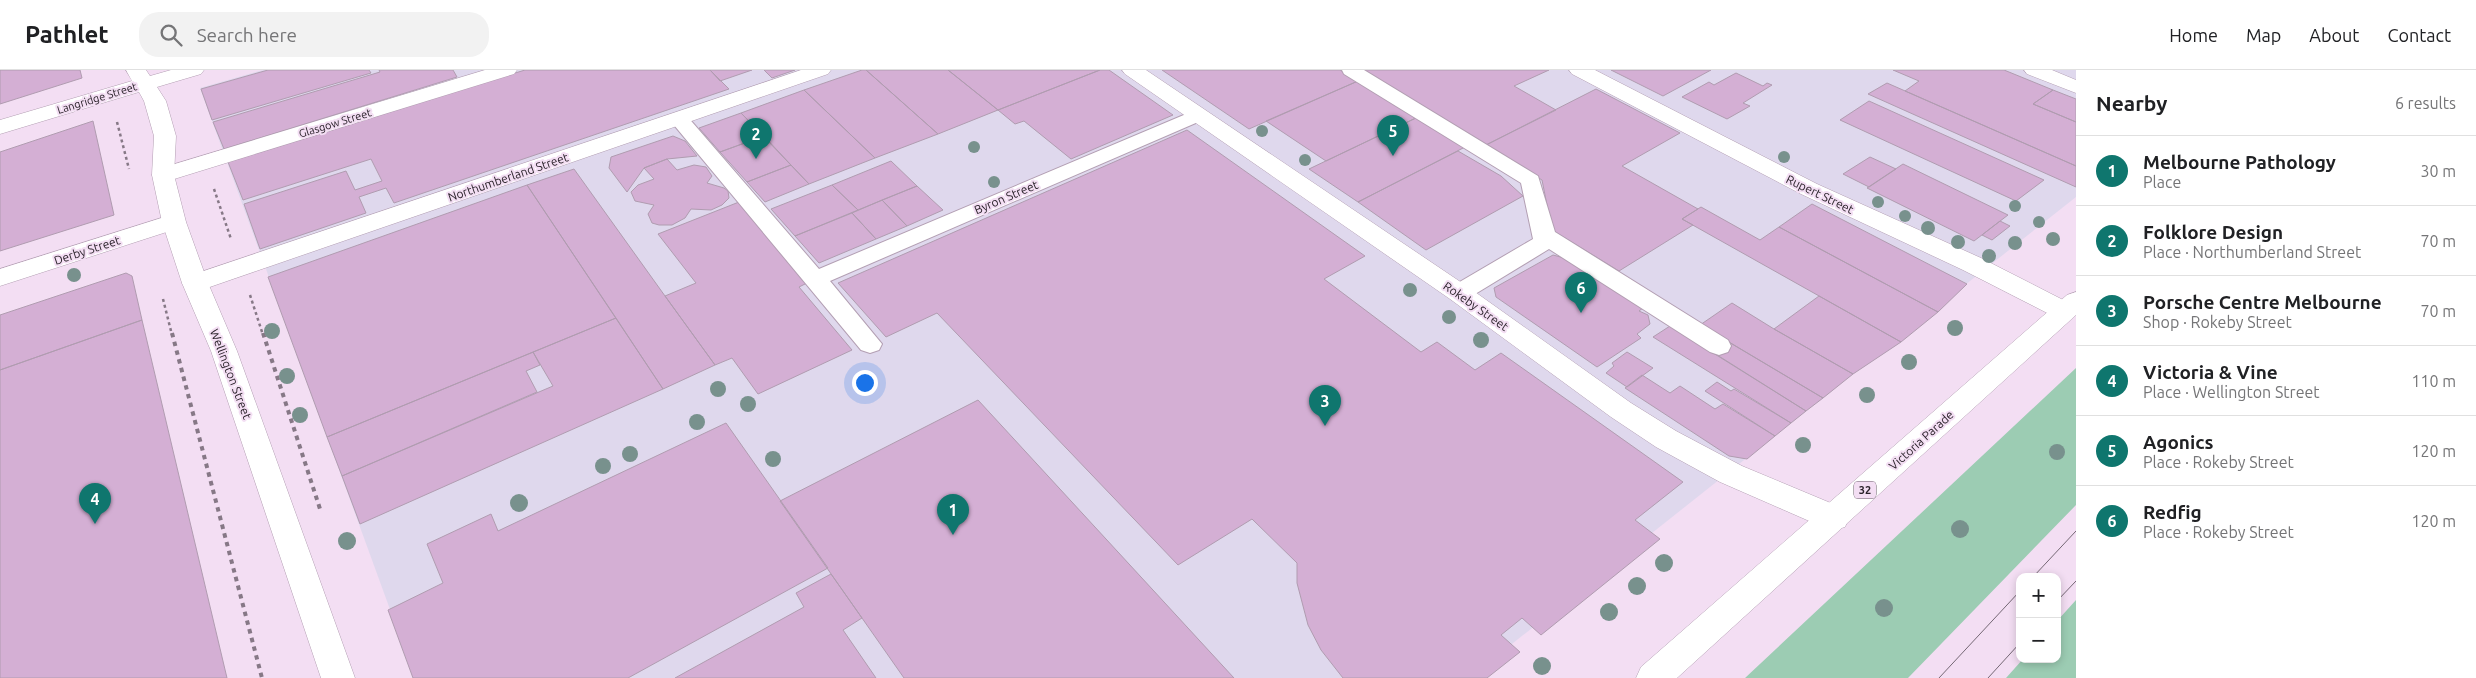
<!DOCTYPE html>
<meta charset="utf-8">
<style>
body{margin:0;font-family:Ubuntu,sans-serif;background:#f2f2f2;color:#202124}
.controls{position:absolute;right:15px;bottom:15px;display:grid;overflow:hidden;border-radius:10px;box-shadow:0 2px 8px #0003}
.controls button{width:45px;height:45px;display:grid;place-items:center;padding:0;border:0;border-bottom:1px solid #e0e0e0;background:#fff;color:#202124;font:25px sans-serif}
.you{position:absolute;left:864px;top:312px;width:18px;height:18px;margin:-12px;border:4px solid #fff;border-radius:50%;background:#1a73e8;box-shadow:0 0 0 8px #1a73e833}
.badge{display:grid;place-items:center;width:32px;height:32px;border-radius:50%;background:#0f766e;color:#fff;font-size:16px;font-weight:700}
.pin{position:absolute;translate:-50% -41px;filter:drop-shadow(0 1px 2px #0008)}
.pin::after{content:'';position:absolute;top:26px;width:18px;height:15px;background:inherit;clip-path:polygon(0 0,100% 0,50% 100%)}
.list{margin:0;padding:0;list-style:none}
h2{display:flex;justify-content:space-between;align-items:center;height:65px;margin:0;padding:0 20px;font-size:21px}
h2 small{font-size:16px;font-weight:400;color:#757577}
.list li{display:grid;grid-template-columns:32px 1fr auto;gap:15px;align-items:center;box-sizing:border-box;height:70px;padding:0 20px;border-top:1px solid #e0e0e0}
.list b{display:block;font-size:19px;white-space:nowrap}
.list p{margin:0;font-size:16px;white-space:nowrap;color:#757577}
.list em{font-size:16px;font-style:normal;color:#757577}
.icon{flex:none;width:28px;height:28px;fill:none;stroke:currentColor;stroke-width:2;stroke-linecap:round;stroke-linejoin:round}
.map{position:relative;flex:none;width:2076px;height:608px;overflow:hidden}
header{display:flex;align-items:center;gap:30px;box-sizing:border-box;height:70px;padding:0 25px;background:#fff;border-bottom:1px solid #e0e0e0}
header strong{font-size:24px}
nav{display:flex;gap:28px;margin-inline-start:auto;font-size:18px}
.search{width:350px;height:45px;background:#f2f2f2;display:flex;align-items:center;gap:12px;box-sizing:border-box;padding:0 18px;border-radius:20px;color:#757577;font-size:19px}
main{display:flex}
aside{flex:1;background:#fff}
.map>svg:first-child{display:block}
.commercial{fill:#dfd8ed}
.green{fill:#9cccb3}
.building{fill:#d4afd4;stroke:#b09cb0}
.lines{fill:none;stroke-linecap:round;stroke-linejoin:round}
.lane-casing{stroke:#b39fb3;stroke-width:2}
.street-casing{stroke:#b39fb3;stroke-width:1}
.secondary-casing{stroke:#b39fb3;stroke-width:1}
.primary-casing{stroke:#b39fb3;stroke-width:1}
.path-far1{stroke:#867886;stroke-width:2.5;stroke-dasharray:3 3;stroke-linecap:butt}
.path{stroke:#867886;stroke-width:4;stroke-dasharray:4.5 4.5;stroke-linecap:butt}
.lane{fill:#fff;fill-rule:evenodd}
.street{fill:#fff;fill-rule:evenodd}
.secondary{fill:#fff;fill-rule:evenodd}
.primary{fill:#fff;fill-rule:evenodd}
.tram{stroke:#756875;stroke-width:1}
.tree{fill:#78918d}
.labels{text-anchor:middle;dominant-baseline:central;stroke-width:4;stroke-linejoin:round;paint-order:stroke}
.far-street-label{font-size:11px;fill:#2a222a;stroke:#f3def3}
.shield{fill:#f3def3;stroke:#665a66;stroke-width:1}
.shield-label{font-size:11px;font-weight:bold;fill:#2a222a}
.street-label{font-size:12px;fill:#2a222a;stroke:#f3def3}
</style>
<header>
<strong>Pathlet</strong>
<div class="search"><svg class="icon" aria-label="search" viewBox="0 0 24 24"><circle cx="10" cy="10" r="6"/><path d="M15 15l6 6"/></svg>Search here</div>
<nav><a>Home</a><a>Map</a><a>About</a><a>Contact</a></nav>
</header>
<main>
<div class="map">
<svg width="2076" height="608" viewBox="0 0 2076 608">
<rect width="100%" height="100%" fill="#f3def3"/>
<path class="commercial" d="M263,0H2076V127L1469,608H415L200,18Z"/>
<path class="green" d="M2076,298V435L1908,608H1745Z
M2076,530V608H2006L2023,589H2057V551Z"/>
<path class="building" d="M0,0H80L82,8L0,34Z
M268,0H369L371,3L212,50L201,19Z
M379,0H453L457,7L224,79L213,52L380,2Z
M525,0H710L729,19L394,133L386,118L359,127L366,143L260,179L244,134L346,101L355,120L382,111L371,89L243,130L228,92Z
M710,0H752L720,11Z
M764,0H795L772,8Z
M862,0H866L938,64L875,88L804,20Z
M866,0H948L998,40L938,64Z
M948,0H1100L998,40Z
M1100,0H1109L1173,45L1071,89L1024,51L1015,54L998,40Z
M1162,0H1340L1358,11L1249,59Z
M1359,0H1549L1514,16L1556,40L1484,76Z
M1611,0H1711L1663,26Z
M1893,0H2004L2053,20L2033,34L2076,52V96L1905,21L1919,11Z
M1736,3L1763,16L1767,13L1772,15L1743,33L1750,36L1727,49L1682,27L1709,12L1714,15Z
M1358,11L1418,47L1326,91L1266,51Z
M1887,13L2076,96V117L1868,24Z
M1596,19L1680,63L1622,96L1698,139L1682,149L1693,155L1619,201L1552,160L1542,110L1484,76Z
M804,20L875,88L809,114L741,43Z
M2053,20L2076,29V52L2033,34Z
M1869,31L2044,110L2016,131L1840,50Z
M741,43L764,66L720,82L699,58Z
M1418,47L1467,76L1358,132L1309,99Z
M93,51L114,145L0,181V82Z
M1187,60L1365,186L1324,209L1421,282L1437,272L1475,300L1501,283L1683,412L1635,450L1660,469L1541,565L1522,548L1501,565L1520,582L1487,608H1343L1321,580L1308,555L1297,513V493L1252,449L1178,495L937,243L886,267L838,213Z
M673,66L685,71L697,86L667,89L644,98L627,122L609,98L611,87Z
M764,66L791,95L747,112L720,82Z
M1458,81L1501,106L1523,126L1426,180L1358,132Z
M1870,87L1896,99L1869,117L1843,104Z
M667,89L677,100L694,95L706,97L712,106L707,113L724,118L728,121L729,128L722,135L711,140L691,139L685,148L672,155H659L652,153L648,144L654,135L635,131L631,122L638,115L654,109L644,98Z
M891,91L917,116L858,140L832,115Z
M1903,94L2008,145L1974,171L1867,118Z
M791,95L809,114L765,132L747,112Z
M574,99L665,226L715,295L663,319L527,115Z
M527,115L616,248L327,367L268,207Z
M832,115L858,140L795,166L771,139Z
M917,116L943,140L907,156L882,130Z
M882,130L907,156L876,169L852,143Z
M739,132L809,212L799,217L852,280L758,324L732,288L715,295L665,226L696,213L658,164Z
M1812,134L1967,214L1938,242L1779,157Z
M1701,137L1760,170L1779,157L1938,242L1901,272L1682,149Z
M852,143L876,169L819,193L795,166Z
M2000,151L2010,156L1992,170L1982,165Z
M1553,185L1568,189L1643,238L1639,241L1648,245L1650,254L1637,264L1641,268L1597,297L1496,227L1494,218Z
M126,203L132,206L142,250L0,300V245Z
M1819,226L1901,272L1853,304L1774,259Z
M1732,233L1774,259L1853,304L1823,328L1700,255Z
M616,248L663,319L360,454L342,406L553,316L533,282Z
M142,250L227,608H0V300Z
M1670,256L1806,341L1791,353L1653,267Z
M1729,272L1823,328L1806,341L1714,283Z
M533,282L540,295L526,301L537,322L342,406L327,367Z
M1627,282L1653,298L1627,317L1606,303L1614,296L1612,293Z
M1642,305L1670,323L1680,316L1715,339L1723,334L1775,366L1747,389L1729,386L1625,318Z
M1717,312L1731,321L1734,319L1791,353L1775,366L1705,321Z
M978,330L1234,608H904L780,431Z
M726,353L828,498L628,608H413L388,540L443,513L427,474L491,444L498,461Z
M831,504L862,548L843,560L876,608H675L804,537L796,523Z"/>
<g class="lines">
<defs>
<path id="lane" d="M1342,0H1364L1538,106L1555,162L1728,270L1731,276L1728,282L1719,285L1710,282L1549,179L1467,229L1459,231L1451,229L1447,223L1451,217L1533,169L1521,113L1344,4Z
M1198,39L1205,41L1208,45L1205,49L830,211L882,274L879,280L870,283L861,280L669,49L672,45H686L819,199Z"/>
<path id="street" d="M485,0H517L514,4L171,110L163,112L155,110L152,105L155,100Z
M801,0H831L828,4L204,219L195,221L186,219L182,213L186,207Z
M1122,0H1146L1468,217L1631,333L1676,361L1742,396L1845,439L1849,448L1845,457L1834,460L1823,457L1720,412L1656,377L1611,347L1450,229L1125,4Z
M1569,0H1595L1817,114L1981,188L2073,235L2076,243L2073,247L2064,250L2055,247L1963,200L1801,124L1572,4Z
M2024,0H2052L2076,10V23L2027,4Z
M174,144L182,147L186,152L182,157L0,216V199Z"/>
<path id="secondary" d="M126,0H146L150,6L171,0H204L201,4L157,17L166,31L176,66L174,105L186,152L208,213L237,281L355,608H321L211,281L182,213L162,152L152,105L154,66L144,31L139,22L0,64V50L132,11Z"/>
<path id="primary" d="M2076,222V245L1677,608H1636L1641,597L2067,225Z"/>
</defs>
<use href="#lane" class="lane-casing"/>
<use href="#street" class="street-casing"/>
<use href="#secondary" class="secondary-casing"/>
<use href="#primary" class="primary-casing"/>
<path class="path-far1" d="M117,52L129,99
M214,119L231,169
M250,225L263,265
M163,229L172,265"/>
<path class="path" d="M172,263L262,608
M263,263L321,442"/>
<use href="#lane" class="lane"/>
<use href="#street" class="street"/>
<use href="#secondary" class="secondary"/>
<use href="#primary" class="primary"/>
<path class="tram" d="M2033,507L2076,461
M2057,531L2076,511
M1939,608L2020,521
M1988,608L2020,573"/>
</g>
<g class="tree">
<circle cx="1262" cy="61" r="6"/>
<circle cx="974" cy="77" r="6"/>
<circle cx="1784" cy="87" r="6"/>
<circle cx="1305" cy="90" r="6"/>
<circle cx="994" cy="112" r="6"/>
<circle cx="1878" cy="132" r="6"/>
<circle cx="2015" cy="136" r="6"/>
<circle cx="1905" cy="146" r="6"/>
<circle cx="2039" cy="152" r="6"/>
<circle cx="1928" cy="158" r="7"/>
<circle cx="2053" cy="169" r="7"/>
<circle cx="1958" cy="172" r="7"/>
<circle cx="2015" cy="173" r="7"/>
<circle cx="1989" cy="186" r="7"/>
<circle cx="74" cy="205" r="7"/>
<circle cx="1410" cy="220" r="7"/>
<circle cx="1449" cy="247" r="7"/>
<circle cx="1955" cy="258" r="8"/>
<circle cx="272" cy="261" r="8"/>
<circle cx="1481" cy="270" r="8"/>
<circle cx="1909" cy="292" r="8"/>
<circle cx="287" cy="306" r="8"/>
<circle cx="718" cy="319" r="8"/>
<circle cx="1867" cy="325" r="8"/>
<circle cx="748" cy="334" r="8"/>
<circle cx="300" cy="345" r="8"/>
<circle cx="697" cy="352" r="8"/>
<circle cx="1803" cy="375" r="8"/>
<circle cx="2057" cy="382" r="8"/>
<circle cx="630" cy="384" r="8"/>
<circle cx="773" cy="389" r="8"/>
<circle cx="603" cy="396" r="8"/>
<circle cx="519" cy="433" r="9"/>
<circle cx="1960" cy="459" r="9"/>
<circle cx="347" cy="471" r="9"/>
<circle cx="1664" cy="493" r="9"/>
<circle cx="1637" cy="516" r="9"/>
<circle cx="1884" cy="538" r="9"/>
<circle cx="1609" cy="542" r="9"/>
<circle cx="1542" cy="596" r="9"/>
</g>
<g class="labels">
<g class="far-street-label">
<text transform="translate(97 28) rotate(-17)">Langridge Street</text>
<text transform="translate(335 53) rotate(-17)">Glasgow Street</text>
</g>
<rect class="shield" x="1854" y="411.5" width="22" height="17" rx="4"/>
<g class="shield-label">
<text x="1865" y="420">32</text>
</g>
<g class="street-label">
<text transform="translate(508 107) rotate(-19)">Northumberland Street</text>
<text transform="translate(1820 124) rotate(26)">Rupert Street</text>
<text transform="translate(1006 127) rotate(-23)">Byron Street</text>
<text transform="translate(87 180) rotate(-18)">Derby Street</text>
<text transform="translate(1476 236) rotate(35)">Rokeby Street</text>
<text transform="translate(231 304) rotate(69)">Wellington Street</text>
<text transform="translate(1921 370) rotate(-42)">Victoria Parade</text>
</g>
</g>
</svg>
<div class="controls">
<button>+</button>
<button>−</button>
</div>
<div class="you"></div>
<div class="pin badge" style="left:953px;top:465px">1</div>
<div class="pin badge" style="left:756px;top:89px">2</div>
<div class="pin badge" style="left:1325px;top:356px">3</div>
<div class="pin badge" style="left:95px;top:454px">4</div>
<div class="pin badge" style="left:1393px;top:86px">5</div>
<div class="pin badge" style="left:1581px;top:243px">6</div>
</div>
<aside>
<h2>Nearby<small>6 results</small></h2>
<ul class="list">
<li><span class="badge">1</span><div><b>Melbourne Pathology</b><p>Place</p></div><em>30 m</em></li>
<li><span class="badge">2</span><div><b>Folklore Design</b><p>Place · Northumberland Street</p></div><em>70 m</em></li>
<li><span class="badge">3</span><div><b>Porsche Centre Melbourne</b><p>Shop · Rokeby Street</p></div><em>70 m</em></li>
<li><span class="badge">4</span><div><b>Victoria &amp; Vine</b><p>Place · Wellington Street</p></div><em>110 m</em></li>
<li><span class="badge">5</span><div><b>Agonics</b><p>Place · Rokeby Street</p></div><em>120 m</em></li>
<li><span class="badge">6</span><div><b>Redfig</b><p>Place · Rokeby Street</p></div><em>120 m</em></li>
</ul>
</aside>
</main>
